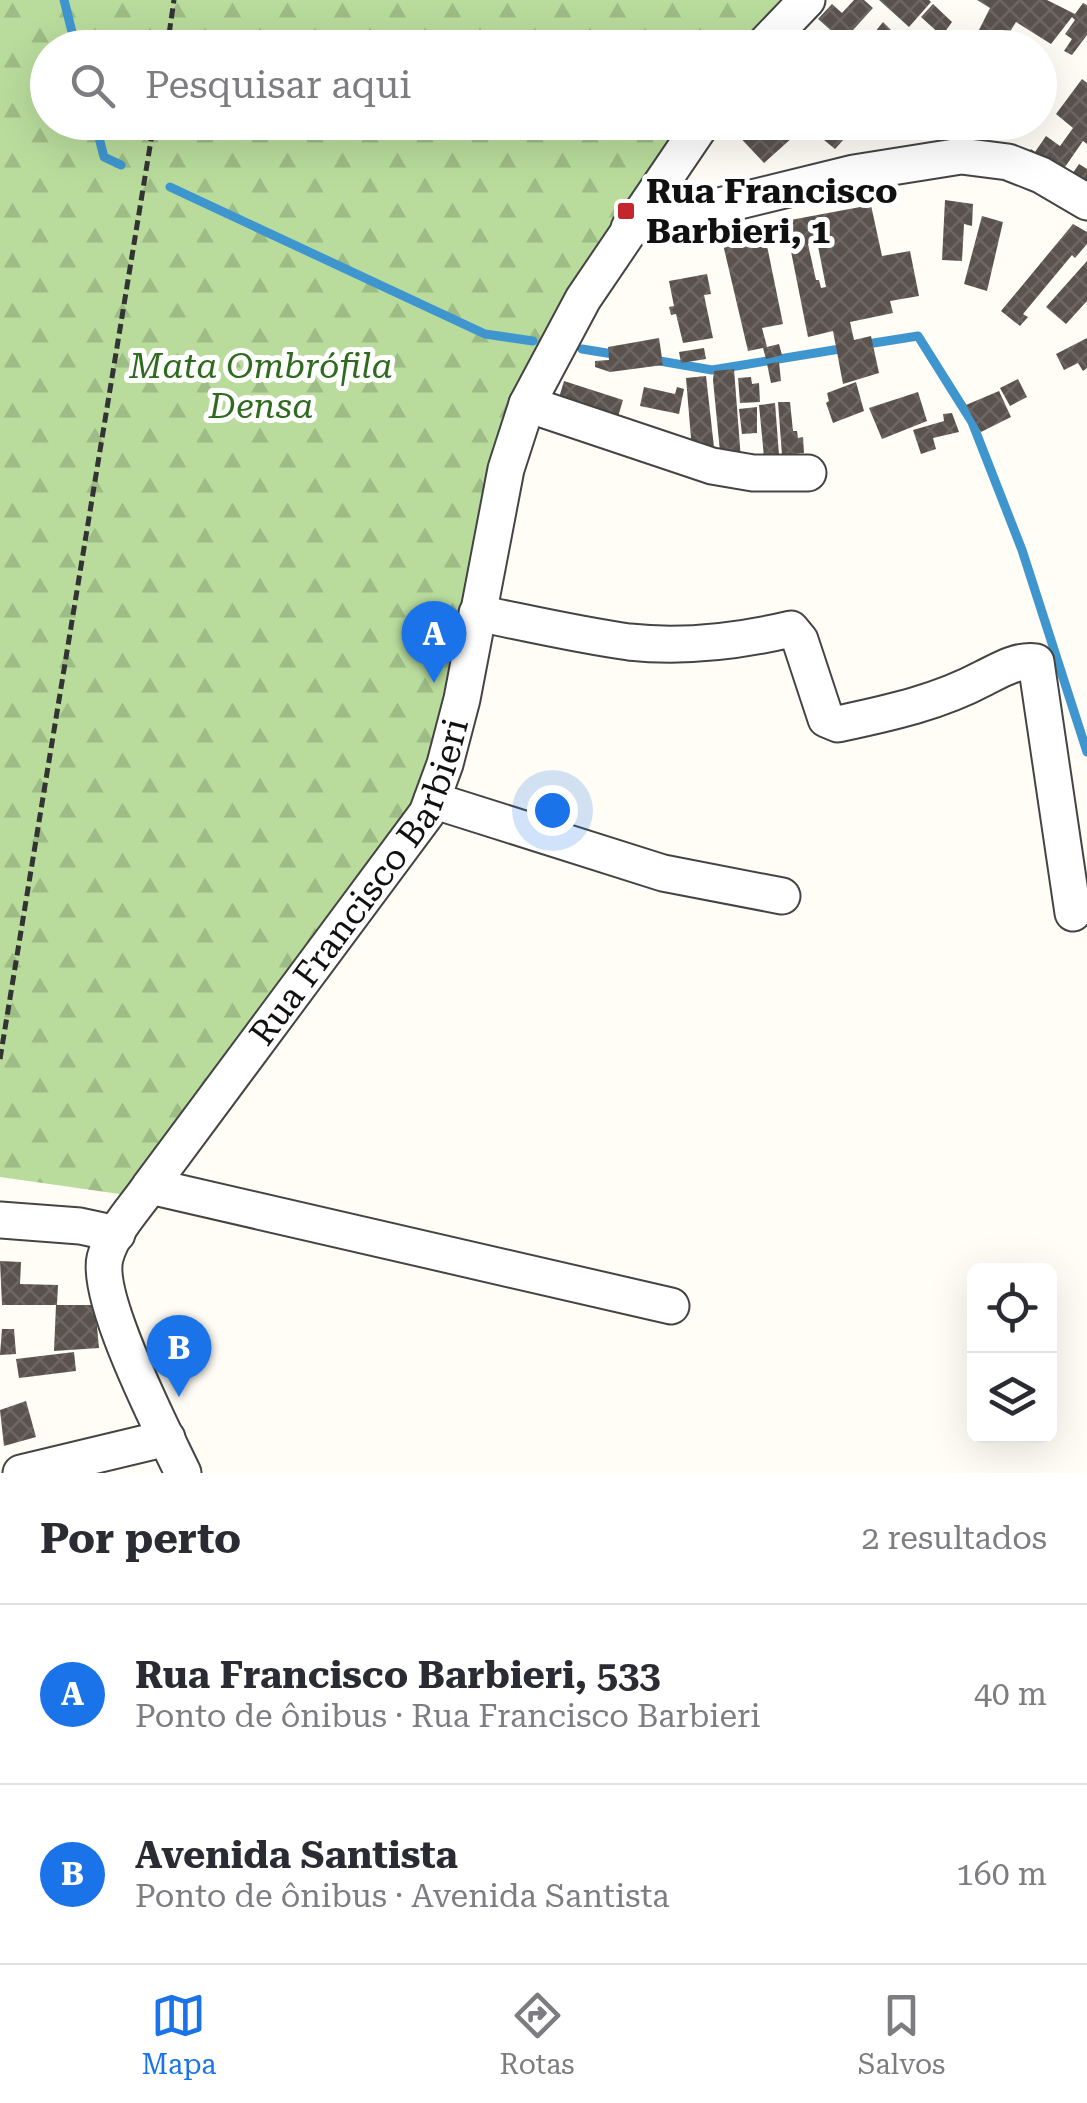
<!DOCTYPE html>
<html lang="pt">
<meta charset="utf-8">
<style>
body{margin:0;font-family:"Roboto Serif",serif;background:#f2f2f3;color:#2b2b33}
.controls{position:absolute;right:30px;bottom:30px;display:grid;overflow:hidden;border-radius:15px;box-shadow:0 10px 40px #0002}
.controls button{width:90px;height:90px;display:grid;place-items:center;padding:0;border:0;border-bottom:2px solid #e1e1e2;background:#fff;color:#2b2b33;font:50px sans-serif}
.you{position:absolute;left:552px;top:810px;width:35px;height:35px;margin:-25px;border:8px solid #fff;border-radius:50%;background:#1a73e8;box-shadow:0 0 0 15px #1a73e833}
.badge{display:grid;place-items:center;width:65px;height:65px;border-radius:50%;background:#1a73e8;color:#fff;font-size:32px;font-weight:700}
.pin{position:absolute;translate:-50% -82px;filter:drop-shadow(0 2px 5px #0008)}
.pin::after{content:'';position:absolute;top:52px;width:35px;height:30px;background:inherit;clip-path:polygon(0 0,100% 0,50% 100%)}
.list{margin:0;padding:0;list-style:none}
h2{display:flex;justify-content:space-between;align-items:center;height:130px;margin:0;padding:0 40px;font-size:42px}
h2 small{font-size:32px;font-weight:400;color:#7c7c81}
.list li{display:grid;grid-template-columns:65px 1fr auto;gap:30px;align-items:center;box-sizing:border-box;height:180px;padding:0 40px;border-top:2px solid #e1e1e2}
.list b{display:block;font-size:38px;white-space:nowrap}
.list p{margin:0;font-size:32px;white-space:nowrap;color:#7c7c81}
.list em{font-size:32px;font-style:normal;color:#7c7c81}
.icon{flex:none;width:55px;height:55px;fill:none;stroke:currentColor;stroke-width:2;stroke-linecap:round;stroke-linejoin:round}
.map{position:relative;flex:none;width:1087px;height:1473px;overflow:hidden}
.search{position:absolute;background:#fff;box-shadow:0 10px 40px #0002;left:30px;right:30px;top:30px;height:110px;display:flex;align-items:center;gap:25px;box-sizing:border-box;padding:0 35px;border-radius:55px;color:#7c7c81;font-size:38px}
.sheet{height:490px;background:#fff}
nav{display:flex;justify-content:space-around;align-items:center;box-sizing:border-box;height:140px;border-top:2px solid #e1e1e2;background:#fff;font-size:28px;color:#7c7c81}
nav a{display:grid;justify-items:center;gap:5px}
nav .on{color:#1a73e8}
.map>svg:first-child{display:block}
.forest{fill:url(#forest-firs)}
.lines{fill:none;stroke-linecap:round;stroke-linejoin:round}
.stream{stroke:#3f96cf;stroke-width:9}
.building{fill:url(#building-cross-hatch);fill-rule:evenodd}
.minor-casing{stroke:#444;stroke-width:39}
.path{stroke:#333;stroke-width:5;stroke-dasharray:10 5;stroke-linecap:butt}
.minor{stroke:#fff;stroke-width:35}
.poi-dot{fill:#c4262e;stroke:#fff;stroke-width:4}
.labels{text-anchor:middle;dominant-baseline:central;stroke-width:10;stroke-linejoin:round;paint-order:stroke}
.poi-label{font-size:35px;font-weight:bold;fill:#111;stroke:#fff;text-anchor:start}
.park-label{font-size:35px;font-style:italic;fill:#2f6b1f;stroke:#fff}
.street-label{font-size:35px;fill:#111;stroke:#fff}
</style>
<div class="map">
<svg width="1087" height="1473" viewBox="0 0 1087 1473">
<defs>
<pattern id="forest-firs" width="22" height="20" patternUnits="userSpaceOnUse" patternTransform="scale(2.5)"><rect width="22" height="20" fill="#b9dc9c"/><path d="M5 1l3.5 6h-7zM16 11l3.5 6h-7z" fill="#9ebc85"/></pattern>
<pattern id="building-cross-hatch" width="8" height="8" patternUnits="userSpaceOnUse" patternTransform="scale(2.5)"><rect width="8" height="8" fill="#5a524d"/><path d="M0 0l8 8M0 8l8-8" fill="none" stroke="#6d6662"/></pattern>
</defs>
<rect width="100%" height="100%" fill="#fffdf5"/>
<path class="forest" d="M0,0H818L775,47L48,48V122L707,123L522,419L424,817L148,1198L0,1177Z"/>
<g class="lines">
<path class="stream" d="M64,0L76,48
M95,122L104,157L121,165
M170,187L485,334L533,341
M861,345L918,336L972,422L1022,550L1087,752
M582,349L619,355
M654,360L712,370L846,348"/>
</g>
<path class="building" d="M854,0H864L873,8L843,41L818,19L832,4L842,13Z
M879,0H929L931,2L909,27Z
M977,0H1047L1075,14L1083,3L1087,5V35L1072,55L1064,51L1072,39L1065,34L1075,20L1072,17L1051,44L1016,22L1000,48H996L976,36L990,8Z
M933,4L952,22L942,36L921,17Z
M883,22L909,48H862Z
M1082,79L1087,83V144L1083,141L1065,167L1071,171L1062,183L1023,160L1031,149L1035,152L1046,136L1060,146L1073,128L1056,114Z
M742,122H780L793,137L764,163L733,130Z
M802,122H829L845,138L835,149Z
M1079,164L1087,169V196L1066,183Z
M945,200L973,204L972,226L964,224L962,261L942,260Z
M871,205L882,256L910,251L919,296L890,301L893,313L850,322L854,340L871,336L879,373L843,384L833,331L808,337L785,221ZM817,241L826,287L821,288L819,280H816L808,244Z
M982,216L1003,222L987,291L964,284Z
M1073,224L1087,232V244L1075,258L1072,255L1023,314L1028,317L1020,326L1001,311Z
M764,231L783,324L762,328L767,347L748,351L722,240Z
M1087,261V301L1066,324L1046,307Z
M707,274L711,294L704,295L713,338L683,343L676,314L671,315L669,307L674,306L669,281Z
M659,338L663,365L610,372L595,367V361L609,360L608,347Z
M1087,338V368L1083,371L1078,363L1064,370L1056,354Z
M779,344L782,355L766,359L763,348Z
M704,348L706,359L681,363L679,352Z
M779,362L781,381L771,383L767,364Z
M734,369L741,460L721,462L713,380L714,371Z
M706,376L714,447L692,450L686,378Z
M751,377L752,384L759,383L760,402L740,403L738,378Z
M1018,379L1027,397L1010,406L1000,388Z
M564,381L623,400L617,420L555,411Z
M856,382L864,411L833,423L826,403L829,401L827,393Z
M644,387L675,394L677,387L684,389L679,414L640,406Z
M999,391L1011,417L981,432L966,405Z
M918,392L927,421L882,439L869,408Z
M778,402H790L793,431H797L798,438L803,437L804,453L782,455Z
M775,403L779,455L764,457L759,405Z
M757,407V433L742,434L739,409Z
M952,413L959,432L933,438L936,449L921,454L913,430L944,421L943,414Z
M0,1261L21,1262L20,1284L58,1285L57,1305H95L99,1348L54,1351L56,1305H2Z
M2,1329H14L16,1354L0,1355Z
M74,1352L76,1371L19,1378L16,1359Z
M26,1401L36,1437L4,1446L0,1410Z"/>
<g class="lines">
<defs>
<g id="minor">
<path d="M761,48L807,0"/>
<path d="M629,228L854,173L961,156L1008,162L1041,175L1087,202"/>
<path d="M527,404L712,466L753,473H808"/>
<path d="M477,613C527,623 578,635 629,642C682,648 740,641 791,629L800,640L826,719L838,724C889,713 937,703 984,678C1000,670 1018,659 1036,662L1073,913"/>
<path d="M432,800L663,873L782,896"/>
<path d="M150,1186L671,1306"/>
<path d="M0,1220L80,1226L117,1234"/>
<path d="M21,1473L167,1438"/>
<path id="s1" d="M183,1473C163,1431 95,1299 105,1258C112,1231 135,1208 150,1186L427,813L445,764L462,699L506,469L527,404L583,299L703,122"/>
</g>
</defs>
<use href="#minor" class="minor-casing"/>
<path class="path" d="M167,48L174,0
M0,1059L154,122"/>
<use href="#minor" class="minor"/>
</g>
<rect class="poi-dot" x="616" y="201" width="20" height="20" rx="5"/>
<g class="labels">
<g class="poi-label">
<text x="646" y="191">Rua Francisco<tspan x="646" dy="40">Barbieri, 1</tspan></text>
</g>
<g class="park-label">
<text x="261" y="366">Mata Ombrófila<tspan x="261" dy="40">Densa</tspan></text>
</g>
<g class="street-label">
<text stroke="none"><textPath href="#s1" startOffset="688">Rua Francisco Barbieri</textPath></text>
</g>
</g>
</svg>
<div class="controls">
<button><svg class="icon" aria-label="locate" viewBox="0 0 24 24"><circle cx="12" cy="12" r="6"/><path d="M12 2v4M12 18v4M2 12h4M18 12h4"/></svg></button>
<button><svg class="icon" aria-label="layers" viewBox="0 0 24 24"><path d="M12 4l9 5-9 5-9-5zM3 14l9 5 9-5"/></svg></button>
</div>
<div class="you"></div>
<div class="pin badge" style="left:434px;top:683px">A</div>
<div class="pin badge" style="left:179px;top:1397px">B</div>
<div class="search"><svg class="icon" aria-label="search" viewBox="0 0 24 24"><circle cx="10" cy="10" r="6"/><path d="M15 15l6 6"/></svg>Pesquisar aqui</div>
</div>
<section class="sheet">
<h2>Por perto<small>2 resultados</small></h2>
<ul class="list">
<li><span class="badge">A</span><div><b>Rua Francisco Barbieri, 533</b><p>Ponto de ônibus · Rua Francisco Barbieri</p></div><em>40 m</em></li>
<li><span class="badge">B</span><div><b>Avenida Santista</b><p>Ponto de ônibus · Avenida Santista</p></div><em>160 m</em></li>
</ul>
</section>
<nav>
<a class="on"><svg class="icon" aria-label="map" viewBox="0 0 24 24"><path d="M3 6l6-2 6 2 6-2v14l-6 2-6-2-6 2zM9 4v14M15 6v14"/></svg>Mapa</a>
<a><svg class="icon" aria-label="directions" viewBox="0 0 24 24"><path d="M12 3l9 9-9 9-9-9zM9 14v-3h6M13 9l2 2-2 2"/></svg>Rotas</a>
<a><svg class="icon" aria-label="saved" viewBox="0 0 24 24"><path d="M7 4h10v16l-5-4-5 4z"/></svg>Salvos</a>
</nav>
